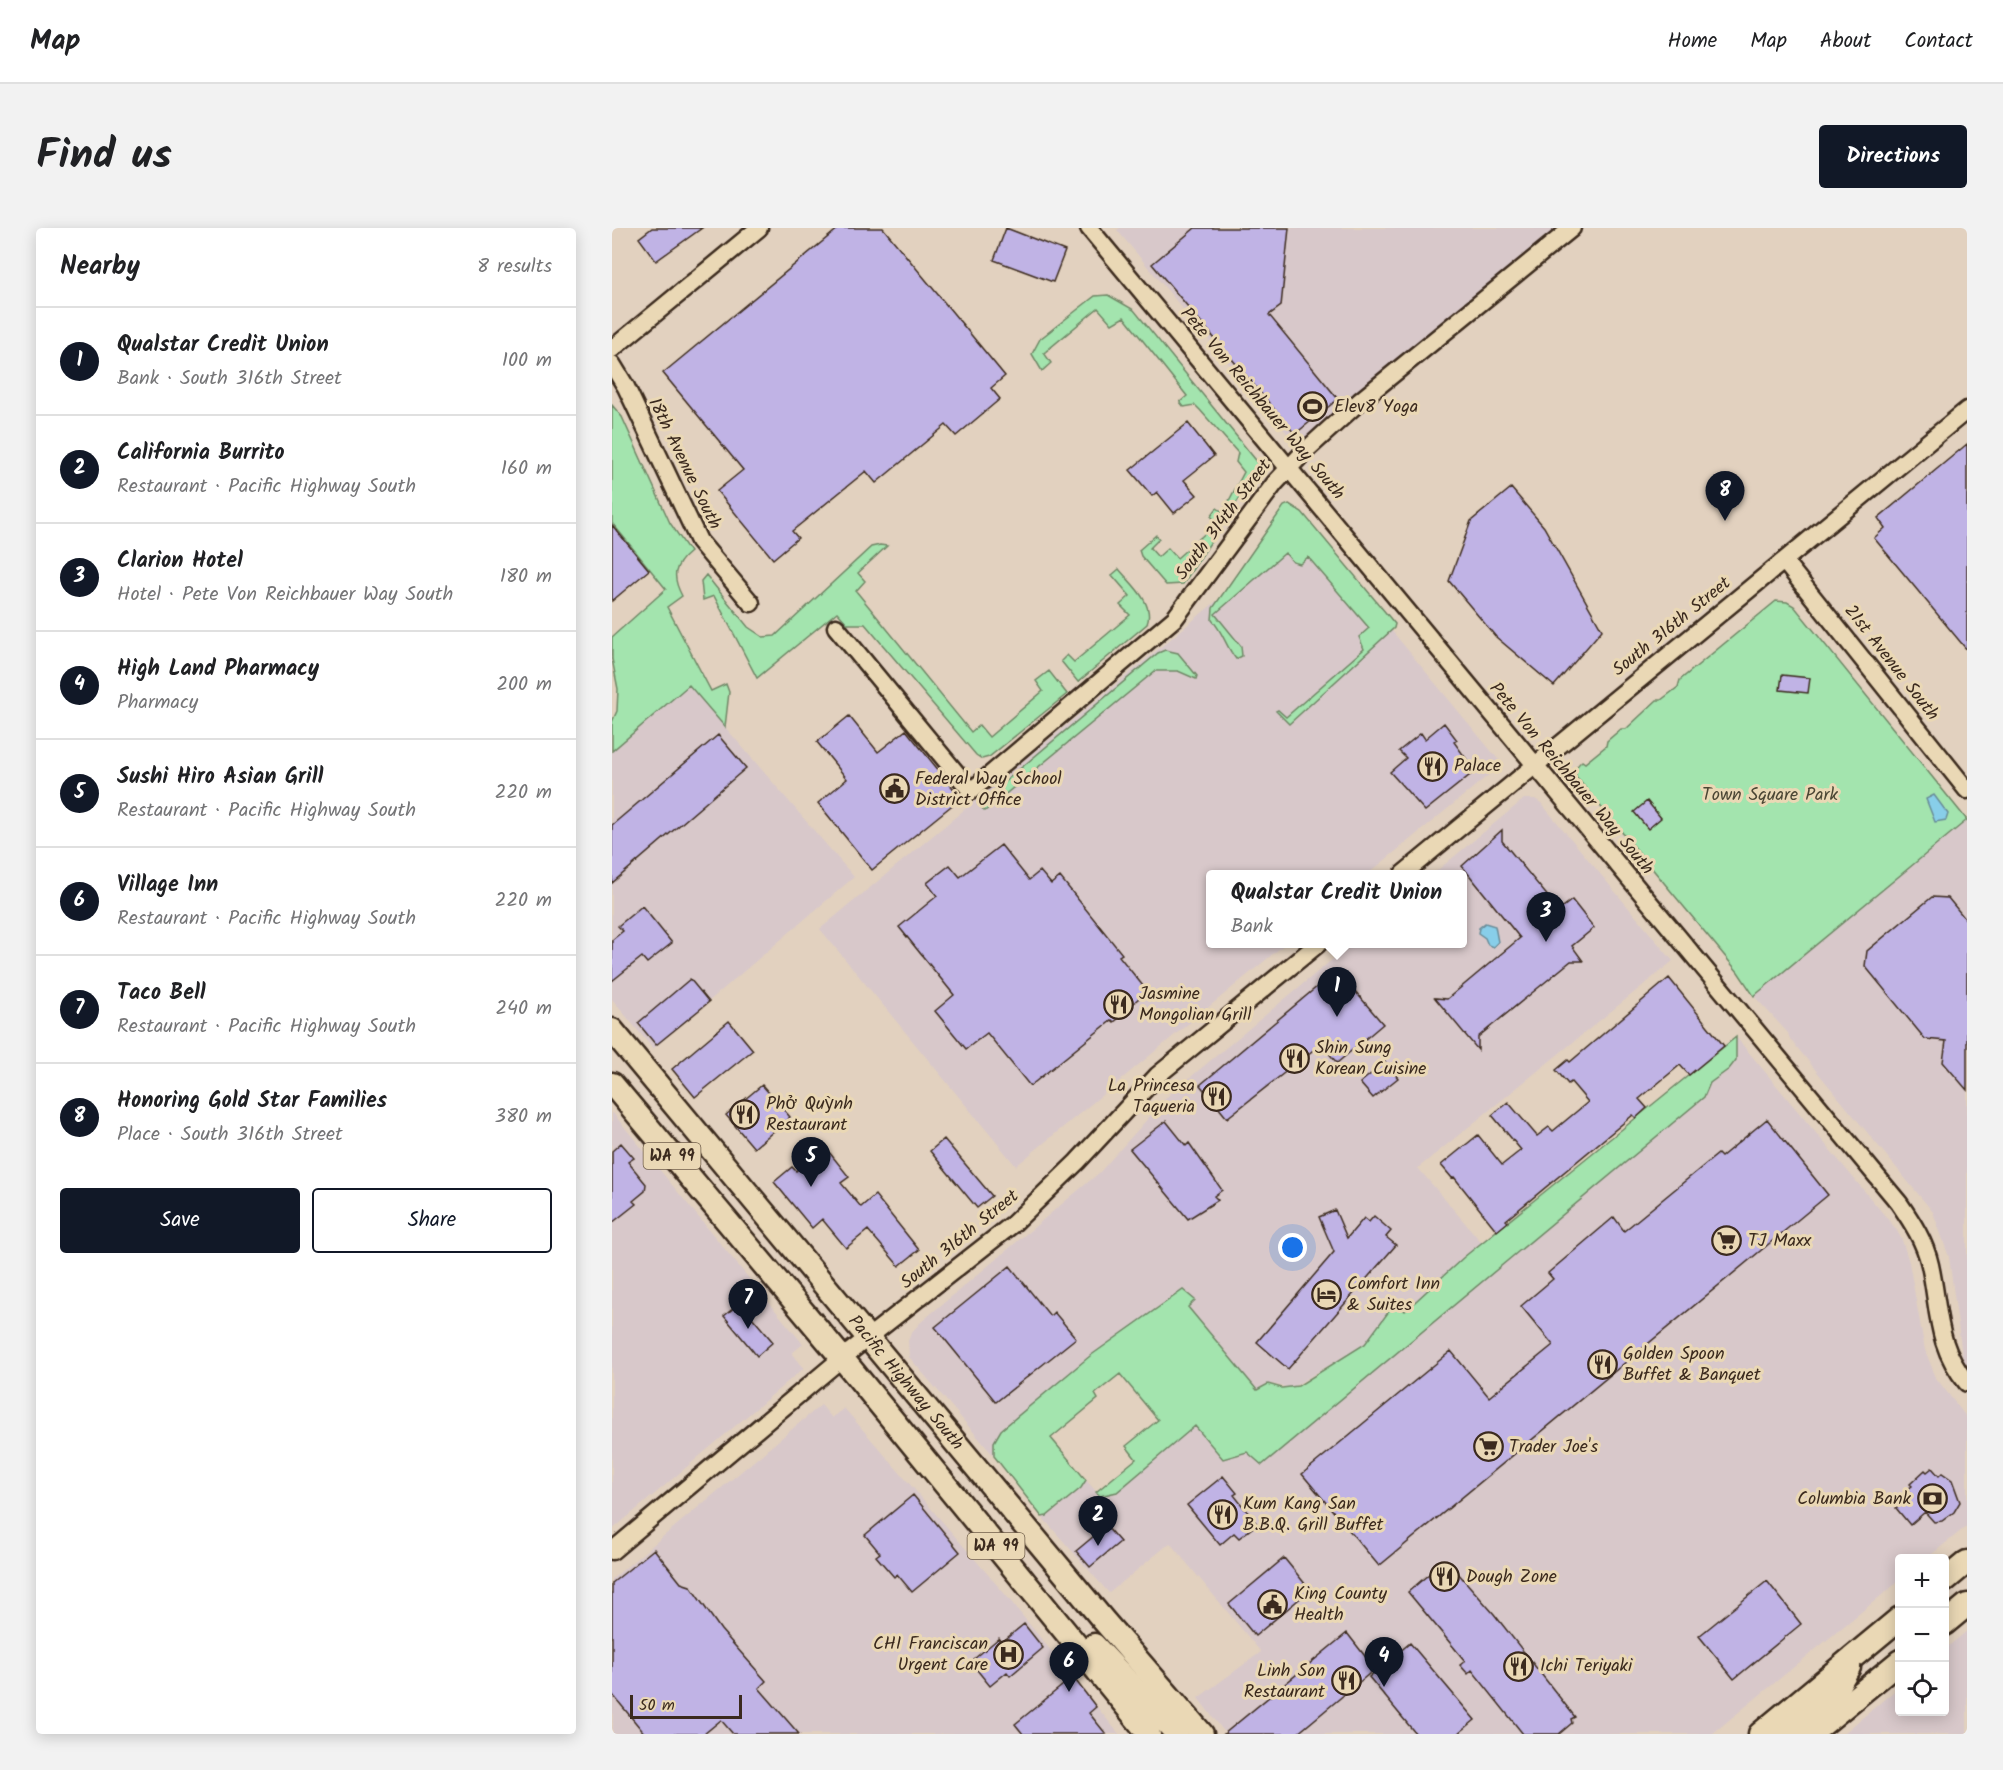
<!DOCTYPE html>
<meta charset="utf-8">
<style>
body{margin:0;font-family:Kalam,sans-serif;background:#f2f2f2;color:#202124}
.controls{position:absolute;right:18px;bottom:18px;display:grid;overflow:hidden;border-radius:6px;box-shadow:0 3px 15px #0003}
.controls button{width:54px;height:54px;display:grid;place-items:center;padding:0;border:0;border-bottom:2px solid #e0e0e0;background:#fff;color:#202124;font:30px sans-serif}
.scale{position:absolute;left:18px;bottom:15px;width:112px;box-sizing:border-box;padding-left:6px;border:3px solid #3b2a1e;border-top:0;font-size:16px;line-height:21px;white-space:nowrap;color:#3b2a1e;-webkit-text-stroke:4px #ead8b5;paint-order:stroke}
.you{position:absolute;left:681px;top:1020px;width:21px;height:21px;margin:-15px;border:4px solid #fff;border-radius:50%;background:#1a73e8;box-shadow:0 0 0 9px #1a73e833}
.badge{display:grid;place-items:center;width:39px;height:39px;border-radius:50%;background:#111827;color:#fff;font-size:20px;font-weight:700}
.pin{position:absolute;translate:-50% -50px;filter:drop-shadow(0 2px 3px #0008)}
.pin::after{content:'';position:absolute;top:32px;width:21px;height:18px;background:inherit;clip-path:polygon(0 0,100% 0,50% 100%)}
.popup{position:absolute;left:594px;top:642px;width:261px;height:78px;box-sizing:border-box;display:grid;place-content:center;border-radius:6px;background:#fff;filter:drop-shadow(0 2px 4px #0005);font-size:20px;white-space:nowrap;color:#757577}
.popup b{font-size:22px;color:#202124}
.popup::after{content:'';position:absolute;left:50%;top:100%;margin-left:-12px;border:12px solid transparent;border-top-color:#fff}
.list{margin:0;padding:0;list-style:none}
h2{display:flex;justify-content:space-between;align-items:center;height:78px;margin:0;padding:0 24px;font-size:26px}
h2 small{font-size:20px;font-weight:400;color:#757577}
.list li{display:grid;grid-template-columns:39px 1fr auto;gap:18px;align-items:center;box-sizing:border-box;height:108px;padding:0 24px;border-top:2px solid #e0e0e0}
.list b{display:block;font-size:22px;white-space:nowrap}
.list p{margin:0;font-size:20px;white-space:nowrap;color:#757577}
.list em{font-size:20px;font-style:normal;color:#757577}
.actions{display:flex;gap:12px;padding:18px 24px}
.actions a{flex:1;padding:14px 0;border:2px solid #111827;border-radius:6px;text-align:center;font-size:21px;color:#111827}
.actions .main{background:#111827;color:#fff}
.icon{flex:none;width:33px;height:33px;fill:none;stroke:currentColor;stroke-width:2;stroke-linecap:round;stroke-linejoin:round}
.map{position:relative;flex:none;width:1355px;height:1506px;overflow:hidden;border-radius:6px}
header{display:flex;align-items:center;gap:36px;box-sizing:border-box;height:84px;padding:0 30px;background:#fff;border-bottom:2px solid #e0e0e0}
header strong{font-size:28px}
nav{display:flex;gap:33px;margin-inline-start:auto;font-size:21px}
.intro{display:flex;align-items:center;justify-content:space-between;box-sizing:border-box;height:144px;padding:0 36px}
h1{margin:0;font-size:42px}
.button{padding:15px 27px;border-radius:6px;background:#111827;color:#fff;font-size:21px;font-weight:700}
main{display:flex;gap:36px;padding:0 36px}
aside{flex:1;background:#fff;border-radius:6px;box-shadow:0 3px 15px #0003}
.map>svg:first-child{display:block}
.built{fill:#d8c8ca}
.green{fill:#a3e4ae;stroke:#6f8766;stroke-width:1.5}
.water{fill:#88cee9;stroke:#698c98;stroke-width:1.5}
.building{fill:#c0b3e5;stroke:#3b2a1e;stroke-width:1.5}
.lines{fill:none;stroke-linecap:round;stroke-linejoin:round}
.minor-casing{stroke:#3b2a1e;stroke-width:21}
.major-casing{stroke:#3b2a1e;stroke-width:27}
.minor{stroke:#ead8b5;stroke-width:16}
.major{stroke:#ead8b5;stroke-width:22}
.labels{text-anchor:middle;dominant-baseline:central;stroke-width:6;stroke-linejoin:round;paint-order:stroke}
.shield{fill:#ead8b5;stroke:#705e4b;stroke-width:1.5}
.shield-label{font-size:16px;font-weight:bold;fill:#3b2a1e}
.street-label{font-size:18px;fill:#3b2a1e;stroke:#ead8b5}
.poi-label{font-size:18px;fill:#3b2a1e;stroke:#ead8b5;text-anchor:start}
.park-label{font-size:18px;fill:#4b4634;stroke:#ead8b5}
</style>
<header>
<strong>Map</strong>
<nav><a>Home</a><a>Map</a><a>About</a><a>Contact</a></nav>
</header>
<div class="intro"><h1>Find us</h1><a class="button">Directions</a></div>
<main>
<aside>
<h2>Nearby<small>8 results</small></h2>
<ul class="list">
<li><span class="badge">1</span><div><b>Qualstar Credit Union</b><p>Bank · South 316th Street</p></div><em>100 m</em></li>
<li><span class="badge">2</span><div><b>California Burrito</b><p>Restaurant · Pacific Highway South</p></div><em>160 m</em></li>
<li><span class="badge">3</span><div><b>Clarion Hotel</b><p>Hotel · Pete Von Reichbauer Way South</p></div><em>180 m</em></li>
<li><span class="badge">4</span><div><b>High Land Pharmacy</b><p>Pharmacy</p></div><em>200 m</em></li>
<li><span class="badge">5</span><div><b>Sushi Hiro Asian Grill</b><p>Restaurant · Pacific Highway South</p></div><em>220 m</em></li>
<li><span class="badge">6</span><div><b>Village Inn</b><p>Restaurant · Pacific Highway South</p></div><em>220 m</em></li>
<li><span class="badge">7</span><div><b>Taco Bell</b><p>Restaurant · Pacific Highway South</p></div><em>240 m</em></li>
<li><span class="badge">8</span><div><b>Honoring Gold Star Families</b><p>Place · South 316th Street</p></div><em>380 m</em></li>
</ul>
<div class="actions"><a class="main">Save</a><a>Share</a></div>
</aside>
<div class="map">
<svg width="1355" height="1506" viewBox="0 0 1355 1506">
<rect width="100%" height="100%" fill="#e2d1bf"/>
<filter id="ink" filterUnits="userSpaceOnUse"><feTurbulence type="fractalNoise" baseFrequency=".0167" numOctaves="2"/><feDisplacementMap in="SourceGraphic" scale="12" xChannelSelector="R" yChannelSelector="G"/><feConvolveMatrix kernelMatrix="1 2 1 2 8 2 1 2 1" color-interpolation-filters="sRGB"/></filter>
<g filter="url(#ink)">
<path class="built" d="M508,0H960L689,222L505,2Z
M694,299L890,536L756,646H599V716H673L404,938L208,701Z
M77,457L242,649L41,821L0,771V523Z
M912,571H923L929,575L1061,733L806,940L871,1016L852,1029L793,1083L783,1075L753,1116L679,1160L659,1156L646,1163L575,1079L571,1062L478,1128L389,1202L382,1214V1228L297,1129L296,1113L299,1105L309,1094L487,945L557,867L739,716H851V646H821Z
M1355,592V1140L1350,1127L1337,1029L1321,984L1178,811L1176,805L1142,768Z
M1124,809L1284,1001L1290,1012L1297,1034L1313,1122L1324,1150L1355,1190V1298L1315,1330H1288L1287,1353L1100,1506H614L586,1470L649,1424L558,1315L497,1365L430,1289L469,1260L474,1252L488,1268L505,1264L583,1198L611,1230L635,1224L650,1236L1092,869L1098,855L1117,841L1124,832Z
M0,884L191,1116L180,1125L192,1140L0,1302Z
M209,1177L220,1190L232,1180L392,1365L507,1506H1L0,1351Z
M1355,1403V1506H1231L1287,1459L1288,1484H1332L1333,1421Z"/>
<path class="green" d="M496,67L522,82L647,236L644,245L571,356L554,357L529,328L527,322L544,307L547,311L538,320L546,329L556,320L565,330L605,295L599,288L605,280L611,284L632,244L624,234L626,225L588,182L583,177L572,179L568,174L575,168L512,89L500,96L486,80L432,125L439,135L430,143L420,126L428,111L465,82L483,68Z
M0,177L10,189L58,295L78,324C61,338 60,349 70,368L55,379L99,463L114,456L117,464L113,499L77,457L0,523V494L5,483L6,461L0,431V409L54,361L0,295Z
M677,276L690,284L783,396L782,400L677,496L664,483L666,482L674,489L752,421L747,409L757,400L696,329L688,336L681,334L673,325L603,386L629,418L630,428L624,431C614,419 611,404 600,392L601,380L672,278Z
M268,317L275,318L246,345L253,353L244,363L359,504L367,497L377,509L431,463L424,453L437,443L455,466L377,529L370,531L364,527L253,396H236L225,384L145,450L102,368L91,372L89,353L94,347L136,399L151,409L163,408L259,319Z
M507,341C519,356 543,375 535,396L466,454L449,433L455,427L462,434L518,387L508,377L518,368L500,347Z
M1164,373L1175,374L1182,378L1355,592L1142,768L1126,744L965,550C961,543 965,537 970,533L973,535L994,518L995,513L1009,501H1014L1045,472H1049L1066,459L1068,452Z
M553,422L566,425L585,448L584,451L566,443H543L373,583L366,576L546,425Z
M1124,809V832L1117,841L1098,855L1092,869L650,1237L635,1224L611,1231L583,1198L505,1264L488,1268L484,1264L524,1231L514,1218L546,1192L508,1146L483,1166L486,1171L439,1210L474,1252L469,1260L435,1288L430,1289L382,1228V1214L389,1202L478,1128L571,1062L583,1072L576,1079L645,1162L656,1156L670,1160L686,1158L753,1116L783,1075L793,1083L852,1029Z"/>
<path class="water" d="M1322,567L1336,586L1334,592L1323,594L1314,571Z
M873,695L883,698L886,714L881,719L876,717L873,710L866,705L867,700Z"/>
<path class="building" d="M40,0H90L44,33L27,10Z
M227,0H271L393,148L379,160L388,171L344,208L334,197L264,255L254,243L180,303L186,310L161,331L105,263L131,242L51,145Z
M394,0L453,23L441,54L382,32Z
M583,0H677L669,78L657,87L726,171L683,206L540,36Z
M576,195L602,228L572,252L585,267L562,285L545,264L540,268L518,242Z
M1355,216V422L1262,310L1273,300L1266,290Z
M899,260L932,299L990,402L942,458L884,409L837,353L859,293Z
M0,297L37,342L0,373Z
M1170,447L1198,450L1196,465L1168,462Z
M237,488L266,524L294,502L349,570L260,642L206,575L235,551L205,514Z
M832,495L845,512L842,514L863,543L813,583L778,544L794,530L787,523L809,505L813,511Z
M106,507L134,540L0,655V597Z
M1035,573L1049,590L1036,601L1022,584Z
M890,602V613L947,682L960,672L982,700L960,718L971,733H959L866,809V822L823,770L835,771L908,710L850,638Z
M389,617L417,652L428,643L439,656L448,649L510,726L507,728L535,763L519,777L521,779L502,794L500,792L418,858L375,805L354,821L323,783L342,767L287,699L325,668L315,655L338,637L348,649Z
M1320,669L1336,670L1355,693V862L1331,834L1334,813L1313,811L1253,738L1255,723Z
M30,678L60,715L35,735L30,729L0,753V712L11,703L6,698Z
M725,742L771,796L725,835L709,816L615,890L588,857Z
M1057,750L1112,818L1077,847L1068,837L1027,871L1035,880L1024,890L1021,887L894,992L896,994L885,1003L842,949L840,950L829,937L866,907L890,937L909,922L880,887L896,874L925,908L937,899L941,903L976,874L959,854L956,856L944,842L956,832L958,834Z
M78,751L97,774L44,817L26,795Z
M117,793L141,822L83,869L60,841Z
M773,834L786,850L761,870L748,855Z
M150,857L178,889L142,920L114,887Z
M1155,891L1216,967L767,1338L690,1246L839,1123L877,1169L941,1117L909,1078L941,1051L936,1045L1002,989L1012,1003L1106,926L1109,929Z
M554,893L574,918L577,915L610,962L602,968L606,972L576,991L518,921Z
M332,911L380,968L365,980L318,923Z
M9,915L22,930L16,934L34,956L33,963L21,973L24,976L0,995V923Z
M213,919L237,949L229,955L249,979L263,967L307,1022L287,1038L256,1002L234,1020L210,991L200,1000L162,954L180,939L184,943Z
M723,982L735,1010L752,990L757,994L762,988L779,1003L774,1009L784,1017L676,1141L645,1114L722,1024L707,989Z
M398,1038L438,1088L442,1084L464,1110L384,1174L323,1099Z
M128,1075L161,1114L145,1128L112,1088Z
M1320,1240L1327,1248L1330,1245L1340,1252L1348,1274L1342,1284L1330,1293L1322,1294L1313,1284L1298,1297L1284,1280L1299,1268L1295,1262L1300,1258L1298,1256L1313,1242L1315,1244Z
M611,1248L625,1265L622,1267L645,1296L627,1310L622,1305L608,1317L575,1277Z
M301,1267L348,1324L300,1364L285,1346L282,1349L264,1328L268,1325L253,1307Z
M494,1298L508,1314L478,1339L464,1323Z
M42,1321L69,1355L78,1358L109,1402L154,1453L147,1460L187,1506H121L109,1492L92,1506H33L0,1466V1355Z
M672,1330L698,1362L643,1408L617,1376Z
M830,1335L834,1337L837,1335L882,1386L963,1489L959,1491L960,1495L947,1506H911L860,1442L856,1446L848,1437L853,1433L796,1364Z
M1155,1353L1189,1396L1122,1451L1087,1408Z
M412,1396L431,1420L398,1448L395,1444L378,1458L365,1442L369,1440L362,1431L387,1410L390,1414Z
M735,1405L763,1441L685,1506H612Z
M798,1415L863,1492L846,1506H804L757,1449Z
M461,1449L484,1479L477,1485L494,1506H411L403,1496Z"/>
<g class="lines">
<defs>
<path id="minor" d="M477,0L1287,975C1300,994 1313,1014 1318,1037C1328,1082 1323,1116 1355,1155
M0,121L147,0
M0,136L14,159L87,313L139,375
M1172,333L1355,562
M224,399L359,563L563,390L663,255L691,225L748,173L960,0
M791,646L1355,182
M0,1323L230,1130L401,996L465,934L546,847L706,716"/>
<g id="major">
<path id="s1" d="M0,802L492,1393L590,1506"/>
<path d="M0,856L230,1130L537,1506"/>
<path d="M1332,1353L1355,1334"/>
<path d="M1332,1396L1355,1377"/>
<path d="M482,1417L565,1506"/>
<path d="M1148,1506L1288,1390"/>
<path d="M1174,1506L1220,1468L1237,1439"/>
<path d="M1199,1506L1288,1433"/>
</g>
</defs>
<use href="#minor" class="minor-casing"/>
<use href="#major" class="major-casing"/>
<use href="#minor" class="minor"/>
<use href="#major" class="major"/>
</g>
</g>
<defs>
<symbol id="stadium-ring" viewBox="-11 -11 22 22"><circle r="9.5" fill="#ead8b5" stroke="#3b2a1e" stroke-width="1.5"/><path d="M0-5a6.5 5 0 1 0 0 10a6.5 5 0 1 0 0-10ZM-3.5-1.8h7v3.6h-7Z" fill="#3b2a1e"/></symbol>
<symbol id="restaurant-ring" viewBox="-11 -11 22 22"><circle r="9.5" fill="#ead8b5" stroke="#3b2a1e" stroke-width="1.5"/><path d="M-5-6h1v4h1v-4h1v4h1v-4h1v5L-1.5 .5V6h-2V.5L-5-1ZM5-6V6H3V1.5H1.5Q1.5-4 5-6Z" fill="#3b2a1e"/></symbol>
<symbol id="civic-ring" viewBox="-11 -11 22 22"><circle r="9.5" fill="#ead8b5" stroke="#3b2a1e" stroke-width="1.5"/><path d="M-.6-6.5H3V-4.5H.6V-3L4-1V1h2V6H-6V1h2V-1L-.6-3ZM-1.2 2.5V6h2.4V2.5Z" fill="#3b2a1e"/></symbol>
<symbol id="supermarket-ring" viewBox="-11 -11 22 22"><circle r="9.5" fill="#ead8b5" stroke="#3b2a1e" stroke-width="1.5"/><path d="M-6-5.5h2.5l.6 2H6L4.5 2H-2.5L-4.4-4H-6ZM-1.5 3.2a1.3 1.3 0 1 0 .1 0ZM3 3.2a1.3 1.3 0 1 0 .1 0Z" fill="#3b2a1e"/></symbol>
<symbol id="hotel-ring" viewBox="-11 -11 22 22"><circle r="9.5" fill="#ead8b5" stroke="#3b2a1e" stroke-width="1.5"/><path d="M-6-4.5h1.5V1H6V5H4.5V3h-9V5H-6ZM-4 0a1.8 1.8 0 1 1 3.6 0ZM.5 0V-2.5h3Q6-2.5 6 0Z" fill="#3b2a1e"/></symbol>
<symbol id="bank-ring" viewBox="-11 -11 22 22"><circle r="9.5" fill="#ead8b5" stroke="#3b2a1e" stroke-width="1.5"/><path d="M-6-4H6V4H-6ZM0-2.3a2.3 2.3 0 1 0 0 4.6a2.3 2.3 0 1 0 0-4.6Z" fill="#3b2a1e"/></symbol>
<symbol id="hospital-ring" viewBox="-11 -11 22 22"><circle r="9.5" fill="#ead8b5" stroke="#3b2a1e" stroke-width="1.5"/><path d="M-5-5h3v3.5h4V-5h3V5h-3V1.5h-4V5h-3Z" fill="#3b2a1e"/></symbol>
</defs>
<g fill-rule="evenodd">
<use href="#stadium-ring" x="684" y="162" width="33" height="33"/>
<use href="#restaurant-ring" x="804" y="522" width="33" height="33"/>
<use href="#civic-ring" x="266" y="544" width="33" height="33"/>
<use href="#restaurant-ring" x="490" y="760" width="33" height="33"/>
<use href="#restaurant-ring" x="666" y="814" width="33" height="33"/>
<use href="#restaurant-ring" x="588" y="852" width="33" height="33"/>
<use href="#restaurant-ring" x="116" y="870" width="33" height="33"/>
<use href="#supermarket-ring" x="1098" y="996" width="33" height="33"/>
<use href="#hotel-ring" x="698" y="1050" width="33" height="33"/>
<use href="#restaurant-ring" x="974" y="1120" width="33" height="33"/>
<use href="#supermarket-ring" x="860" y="1202" width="33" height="33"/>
<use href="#bank-ring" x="1304" y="1254" width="33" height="33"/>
<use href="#restaurant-ring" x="594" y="1270" width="33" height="33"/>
<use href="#restaurant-ring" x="816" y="1332" width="33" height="33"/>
<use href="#civic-ring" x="644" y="1360" width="33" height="33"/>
<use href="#hospital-ring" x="380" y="1410" width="33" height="33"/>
<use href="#restaurant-ring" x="890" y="1422" width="33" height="33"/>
<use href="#restaurant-ring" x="718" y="1436" width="33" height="33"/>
</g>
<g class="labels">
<g class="shield">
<rect x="31.5" y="915" width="57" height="26" rx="4.5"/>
<rect x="355.5" y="1305" width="57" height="26" rx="4.5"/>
</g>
<g class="shield-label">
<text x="60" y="928">WA 99</text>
<text x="384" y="1318">WA 99</text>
</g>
<g class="street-label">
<text transform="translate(650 176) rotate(50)">Pete Von Reichbauer Way South</text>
<text transform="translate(72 236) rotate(64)">18th Avenue South</text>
<text transform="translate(612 292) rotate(-53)">South 314th Street</text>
<text transform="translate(1060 399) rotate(-39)">South 316th Street</text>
<text transform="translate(1279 435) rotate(52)">21st Avenue South</text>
<text transform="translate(959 551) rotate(50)">Pete Von Reichbauer Way South</text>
<text transform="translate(348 1012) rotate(-39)">South 316th Street</text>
<text stroke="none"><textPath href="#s1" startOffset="459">Pacific Highway South</textPath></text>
</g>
<g class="poi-label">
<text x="722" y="179">Elev8 Yoga</text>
<text x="842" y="538">Palace</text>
<text x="303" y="551">Federal Way School<tspan x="303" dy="21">District Office</tspan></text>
<text x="527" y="766">Jasmine<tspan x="527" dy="21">Mongolian Grill</tspan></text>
<text x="703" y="820">Shin Sung<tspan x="703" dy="21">Korean Cuisine</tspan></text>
<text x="583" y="858" text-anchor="end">La Princesa<tspan x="583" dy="21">Taqueria</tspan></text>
<text x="154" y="876">Phở Quỳnh<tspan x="154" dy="21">Restaurant</tspan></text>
<text x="1136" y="1013">TJ Maxx</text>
<text x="735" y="1056">Comfort Inn<tspan x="735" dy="21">&amp; Suites</tspan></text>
<text x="1011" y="1126">Golden Spoon<tspan x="1011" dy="21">Buffet &amp; Banquet</tspan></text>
<text x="897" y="1219">Trader Joe's</text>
<text x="1299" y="1271" text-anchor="end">Columbia Bank</text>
<text x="631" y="1276">Kum Kang San<tspan x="631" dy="21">B.B.Q. Grill Buffet</tspan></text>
<text x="854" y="1349">Dough Zone</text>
<text x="682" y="1366">King County<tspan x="682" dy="21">Health</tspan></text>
<text x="376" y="1416" text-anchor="end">CHI Franciscan<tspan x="376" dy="21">Urgent Care</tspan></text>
<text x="928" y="1438">Ichi Teriyaki</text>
<text x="713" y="1443" text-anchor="end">Linh Son<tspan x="713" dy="21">Restaurant</tspan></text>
</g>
<g class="park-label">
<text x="1158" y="567">Town Square Park</text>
</g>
</g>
</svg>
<div class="controls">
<button>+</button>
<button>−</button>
<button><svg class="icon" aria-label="locate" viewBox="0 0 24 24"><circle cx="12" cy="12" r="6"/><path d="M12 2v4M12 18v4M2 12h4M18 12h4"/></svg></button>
</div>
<div class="scale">50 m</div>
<div class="you"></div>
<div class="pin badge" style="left:725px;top:789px">1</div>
<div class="popup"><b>Qualstar Credit Union</b>Bank</div>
<div class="pin badge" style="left:486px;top:1318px">2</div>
<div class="pin badge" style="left:934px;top:714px">3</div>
<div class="pin badge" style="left:772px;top:1459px">4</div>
<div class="pin badge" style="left:199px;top:959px">5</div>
<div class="pin badge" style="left:457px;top:1464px">6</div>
<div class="pin badge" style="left:136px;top:1101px">7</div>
<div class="pin badge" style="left:1113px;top:293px">8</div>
</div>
</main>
